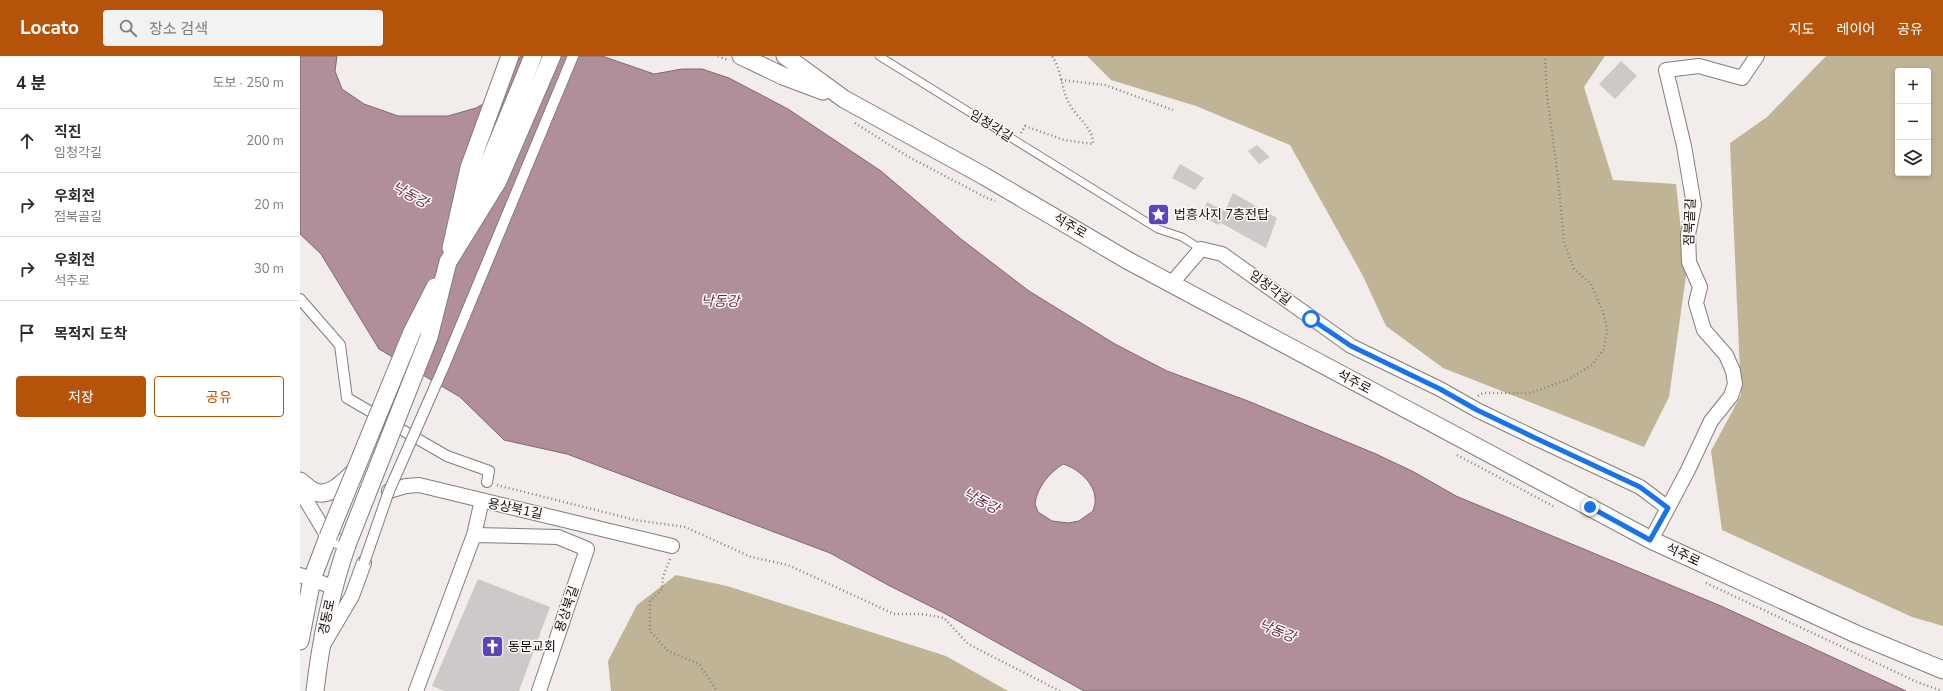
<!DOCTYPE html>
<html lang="ko">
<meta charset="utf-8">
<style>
body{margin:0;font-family:"Nunito Sans","Noto Sans KR",sans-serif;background:#f2f2f3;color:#2b2b33}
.controls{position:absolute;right:12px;top:12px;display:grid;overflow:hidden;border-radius:4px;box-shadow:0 2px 6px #0003}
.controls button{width:36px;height:36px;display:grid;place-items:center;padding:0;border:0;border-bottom:1px solid #e1e1e2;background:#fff;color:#2b2b33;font:20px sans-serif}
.stop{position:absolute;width:12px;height:12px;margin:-9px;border:3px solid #1a73e8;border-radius:50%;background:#fff}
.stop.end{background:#1a73e8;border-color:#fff;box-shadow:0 1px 4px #0008}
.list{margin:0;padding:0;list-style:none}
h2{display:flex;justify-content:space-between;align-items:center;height:52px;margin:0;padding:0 16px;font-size:17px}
h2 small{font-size:13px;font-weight:400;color:#7c7c81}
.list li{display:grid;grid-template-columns:26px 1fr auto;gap:12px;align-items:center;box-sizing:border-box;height:64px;padding:0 16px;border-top:1px solid #e1e1e2}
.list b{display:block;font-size:15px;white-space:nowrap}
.list p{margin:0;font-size:13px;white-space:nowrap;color:#7c7c81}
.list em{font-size:13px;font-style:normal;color:#7c7c81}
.actions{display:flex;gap:8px;padding:12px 16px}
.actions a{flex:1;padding:9px 0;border:1px solid #b45309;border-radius:4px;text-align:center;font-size:14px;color:#b45309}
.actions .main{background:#b45309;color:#fff}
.icon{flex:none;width:22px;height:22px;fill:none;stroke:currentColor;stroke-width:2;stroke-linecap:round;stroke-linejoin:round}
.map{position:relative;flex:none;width:1643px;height:635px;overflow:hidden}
header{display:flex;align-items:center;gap:24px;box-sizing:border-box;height:56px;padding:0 20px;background:#b45309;color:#fff}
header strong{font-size:19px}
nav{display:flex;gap:22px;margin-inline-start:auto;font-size:14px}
.search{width:280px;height:36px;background:#f2f2f3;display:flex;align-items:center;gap:10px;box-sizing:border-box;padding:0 14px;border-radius:4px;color:#7c7c81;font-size:15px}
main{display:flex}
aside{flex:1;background:#fff}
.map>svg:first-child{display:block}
.forest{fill:#c0b496;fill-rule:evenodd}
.water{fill:#b18f9a;stroke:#80686f;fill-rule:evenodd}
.building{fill:#cfc8c8}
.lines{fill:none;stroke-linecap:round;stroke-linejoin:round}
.service-casing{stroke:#837d7b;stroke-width:9}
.pedestrian-casing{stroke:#837d7b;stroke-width:12}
.minor-casing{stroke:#837d7b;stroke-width:16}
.tertiary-casing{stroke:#837d7b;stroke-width:19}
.path{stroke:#85817f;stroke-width:2.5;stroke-dasharray:1 3;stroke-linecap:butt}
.service{stroke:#fff;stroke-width:7}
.pedestrian{stroke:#fff;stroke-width:10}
.minor{stroke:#fff;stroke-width:14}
.tertiary{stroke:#fff;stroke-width:17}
.pedestrian-bridge-casing{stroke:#837d7b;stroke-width:12;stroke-linecap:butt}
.tertiary-bridge-casing{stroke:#837d7b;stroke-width:19;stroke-linecap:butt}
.pedestrian-bridge{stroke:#fff;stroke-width:10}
.tertiary-bridge{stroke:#fff;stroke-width:17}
.route{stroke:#1a73e8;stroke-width:5}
.labels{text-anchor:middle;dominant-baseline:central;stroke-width:3;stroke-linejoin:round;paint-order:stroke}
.street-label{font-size:13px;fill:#0f0d0c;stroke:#fffaf8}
.poi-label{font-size:13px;fill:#0f0d0c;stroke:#fffaf8;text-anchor:start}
.water-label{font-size:14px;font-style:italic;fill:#5f2f42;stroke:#fffaf8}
</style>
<header>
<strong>Locato</strong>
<div class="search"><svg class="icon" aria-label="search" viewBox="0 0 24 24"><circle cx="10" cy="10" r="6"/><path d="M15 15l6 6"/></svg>장소 검색</div>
<nav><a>지도</a><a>레이어</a><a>공유</a></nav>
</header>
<main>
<aside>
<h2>4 분<small>도보 · 250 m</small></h2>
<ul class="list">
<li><svg class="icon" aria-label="ahead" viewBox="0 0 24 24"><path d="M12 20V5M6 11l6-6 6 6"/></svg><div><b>직진</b><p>임청각길</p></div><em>200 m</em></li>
<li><svg class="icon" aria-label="right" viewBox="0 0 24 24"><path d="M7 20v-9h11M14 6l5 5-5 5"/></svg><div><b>우회전</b><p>점북골길</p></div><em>20 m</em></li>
<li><svg class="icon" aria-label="right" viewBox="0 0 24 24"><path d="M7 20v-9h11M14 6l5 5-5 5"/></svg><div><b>우회전</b><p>석주로</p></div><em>30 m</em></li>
<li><svg class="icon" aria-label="arrive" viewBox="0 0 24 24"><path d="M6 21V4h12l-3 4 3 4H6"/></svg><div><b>목적지 도착</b></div></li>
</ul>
<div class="actions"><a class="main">저장</a><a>공유</a></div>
</aside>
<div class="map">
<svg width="1643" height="635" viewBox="0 0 1643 635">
<rect width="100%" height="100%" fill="#f2ecea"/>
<path class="forest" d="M787,0H1305L1284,31L1313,124L1376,128L1386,220L1369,341L1344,391L1143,312L1086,270L1063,220L990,89L896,50L811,24Z
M1526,0H1643V570L1612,561L1422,474L1411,395L1441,339L1430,87L1467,61ZM1598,15H1628V117H1598Z
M376,519L427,530L646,600L708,635H311L308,605L337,549Z"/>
<path class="water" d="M0,0H37L35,15L42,33L64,48L98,60H148L176,52L197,40L221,0H302L354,18L382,13H402L429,22L488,53L581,115L661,183L729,235L815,288L867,315L948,345L1076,398L1114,416L1156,440L1421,550L1606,635H784L644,557L588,529L530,497L267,398L204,384L160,341L79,293L21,198L0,178ZM763,408C777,412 794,426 795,442C796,446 794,451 793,455L779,465L768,467L752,465L738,456L735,448C737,431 749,417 763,408Z"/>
<path class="building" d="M1321,5L1337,20L1315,43L1299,28Z
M957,89L970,101L959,108L948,95Z
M880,108L904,122L895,134L872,122Z
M933,137L977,162L966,192L921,167L918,169L902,160L907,146L925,155Z
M178,523L250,551L219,635H144L132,630Z"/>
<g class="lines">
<defs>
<path id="service" d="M579,0L858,173L882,181L901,193"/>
<path id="pedestrian" d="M0,243L40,289L47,342L147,400L189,415L187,426"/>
<path id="minor" d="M871,228L901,193L922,198L1051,290L1140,333L1177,354L1231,380L1340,431L1368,452
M0,434L28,481L47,489
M89,435L106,430L119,429L372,490
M174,479L258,481L287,493L239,635
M1351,484L1388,414L1411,365L1431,340L1435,328L1433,315L1426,299L1404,274L1396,247L1400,231L1389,206L1388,179L1394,149L1384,90L1366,14L1399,10L1442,22L1457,0
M0,519L33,531
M23,589L52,540L64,507
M116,635L174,479L182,444"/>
<path id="tertiary" d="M441,0L483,20L523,35
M485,0L544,43L684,120L827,204L1351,484L1556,578L1643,614
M168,158L233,0
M151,192L169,112L210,0
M148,206L198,125L252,0
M0,425C4,428 8,432 13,435C28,443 44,426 54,416
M0,585L12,523L28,481
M15,635C21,583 30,538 47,489"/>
</defs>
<use href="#service" class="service-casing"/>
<use href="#pedestrian" class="pedestrian-casing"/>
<use href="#minor" class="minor-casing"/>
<use href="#tertiary" class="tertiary-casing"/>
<path class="path" d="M418,0L427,4
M761,24L805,29L873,54
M555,67L607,100L687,142L695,145
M721,77L725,70L764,84L793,88C794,73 778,63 770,49C761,34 762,14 752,0
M1178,340L1183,337H1230L1267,324L1292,309L1304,293L1307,273L1304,259L1291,228L1274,213L1264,186L1258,121L1247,40L1245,0
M1157,399L1253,450
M197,429L335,464L385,471L451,501L488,509L594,558H622L644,562L668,588L760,635
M370,503L363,521L362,533L350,545V575L368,595L399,608L417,635
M1406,527L1617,626L1642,635"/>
<use href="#service" class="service"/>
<use href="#pedestrian" class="pedestrian"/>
<use href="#minor" class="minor"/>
<use href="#tertiary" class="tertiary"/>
<defs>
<path id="pedestrian-bridge" d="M64,507L89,435L144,310L273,0"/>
<path id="tertiary-bridge" d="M28,481L112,276L135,231
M47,489L129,281L148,206"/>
</defs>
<use href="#pedestrian-bridge" class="pedestrian-bridge-casing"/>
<use href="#tertiary-bridge" class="tertiary-bridge-casing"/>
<use href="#pedestrian-bridge" class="pedestrian-bridge"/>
<use href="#tertiary-bridge" class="tertiary-bridge"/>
</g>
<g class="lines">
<path class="route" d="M1011,263L1051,290L1140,333L1177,354L1231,380L1340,431L1368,452L1350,484L1290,451"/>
</g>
<defs>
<symbol id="sight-square" viewBox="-11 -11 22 22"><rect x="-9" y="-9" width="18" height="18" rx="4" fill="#5e44bc" stroke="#fffaf8"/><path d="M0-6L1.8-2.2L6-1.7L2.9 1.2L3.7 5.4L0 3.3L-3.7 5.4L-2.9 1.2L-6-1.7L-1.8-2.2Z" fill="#fff"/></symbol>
<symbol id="church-square" viewBox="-11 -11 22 22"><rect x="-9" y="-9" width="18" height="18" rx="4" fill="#5e44bc" stroke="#fffaf8"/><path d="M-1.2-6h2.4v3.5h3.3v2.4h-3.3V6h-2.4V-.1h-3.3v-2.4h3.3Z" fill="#fff"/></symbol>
</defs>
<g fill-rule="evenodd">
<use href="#sight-square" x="846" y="146" width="25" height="25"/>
<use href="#church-square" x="180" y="578" width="25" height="25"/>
</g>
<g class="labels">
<g class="street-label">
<text transform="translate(691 70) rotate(32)">임청각길</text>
<text transform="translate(1390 166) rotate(-88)">점북골길</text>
<text transform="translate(770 170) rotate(30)">석주로</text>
<text transform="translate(970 232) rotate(37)">임청각길</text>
<text transform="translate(1054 326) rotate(28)">석주로</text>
<text transform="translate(215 453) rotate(12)">용상북1길</text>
<text transform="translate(1383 499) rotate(25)">석주로</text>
<text transform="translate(267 553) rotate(-71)">용상북길</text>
<text transform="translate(27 561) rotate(-78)">경동로</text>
</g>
<g class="poi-label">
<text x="874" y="159">법흥사지 7층전탑</text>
<text x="208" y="591">동문교회</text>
</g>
<g class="water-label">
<text transform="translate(110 139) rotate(29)">낙동강</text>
<text x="420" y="245">낙동강</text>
<text transform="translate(681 445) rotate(28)">낙동강</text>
<text transform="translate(977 575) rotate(22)">낙동강</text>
</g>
</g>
</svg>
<div class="controls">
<button>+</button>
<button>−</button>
<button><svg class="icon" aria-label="layers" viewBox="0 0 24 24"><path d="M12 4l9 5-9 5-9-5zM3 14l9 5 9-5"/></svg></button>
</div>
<div class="stop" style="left:1011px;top:263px"></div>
<div class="stop end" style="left:1290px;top:451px"></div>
</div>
</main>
